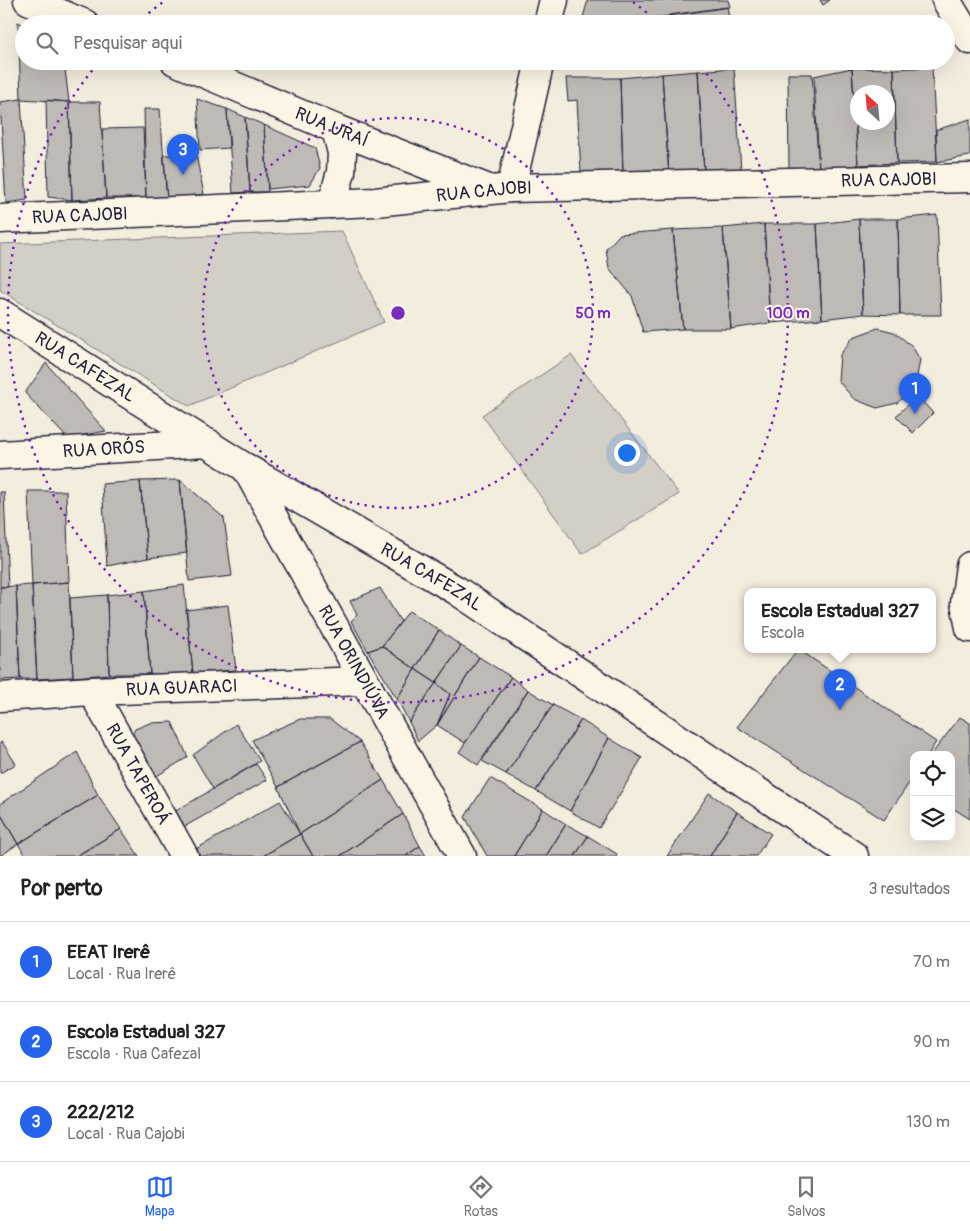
<!DOCTYPE html>
<html lang="pt">
<meta charset="utf-8">
<style>
body{margin:0;font-family:Pangolin,sans-serif;background:#f2f2f2;color:#222}
.controls{position:absolute;right:15px;bottom:15px;display:grid;overflow:hidden;border-radius:10px;box-shadow:0 5px 20px #0002}
.controls button{width:45px;height:45px;display:grid;place-items:center;padding:0;border:0;border-bottom:1px solid #e0e0e0;background:#fff;color:#222;font:25px sans-serif}
.compass{position:absolute;left:850px;top:85px;width:45px;height:45px;border-radius:50%;background:#fff;box-shadow:0 5px 20px #0002;rotate:334deg}
.you{position:absolute;left:626px;top:452px;width:18px;height:18px;margin:-12px;border:4px solid #fff;border-radius:50%;background:#1a73e8;box-shadow:0 0 0 8px #1a73e833}
.badge{display:grid;place-items:center;width:32px;height:32px;border-radius:50%;background:#2563eb;color:#fff;font-size:16px;font-weight:700}
.pin{position:absolute;translate:-50% -41px;filter:drop-shadow(0 1px 2px #0008)}
.pin::after{content:'';position:absolute;top:26px;width:18px;height:15px;background:inherit;clip-path:polygon(0 0,100% 0,50% 100%)}
.popup{position:absolute;left:744px;top:588px;width:192px;height:65px;box-sizing:border-box;display:grid;place-content:center;border-radius:10px;background:#fff;filter:drop-shadow(0 1px 4px #0005);font-size:16px;white-space:nowrap;color:#767676}
.popup b{font-size:19px;color:#222}
.popup::after{content:'';position:absolute;left:50%;top:100%;margin-left:-10px;border:10px solid transparent;border-top-color:#fff}
.list{margin:0;padding:0;list-style:none}
h2{display:flex;justify-content:space-between;align-items:center;height:65px;margin:0;padding:0 20px;font-size:21px}
h2 small{font-size:16px;font-weight:400;color:#767676}
.list li{display:grid;grid-template-columns:32px 1fr auto;gap:15px;align-items:center;box-sizing:border-box;height:80px;padding:0 20px;border-top:1px solid #e0e0e0}
.list b{display:block;font-size:19px;white-space:nowrap}
.list p{margin:0;font-size:16px;white-space:nowrap;color:#767676}
.list em{font-size:16px;font-style:normal;color:#767676}
.icon{flex:none;width:28px;height:28px;fill:none;stroke:currentColor;stroke-width:2;stroke-linecap:round;stroke-linejoin:round}
.map{position:relative;flex:none;width:970px;height:856px;overflow:hidden}
.search{position:absolute;background:#fff;box-shadow:0 5px 20px #0002;left:15px;right:15px;top:15px;height:55px;display:flex;align-items:center;gap:12px;box-sizing:border-box;padding:0 18px;border-radius:28px;color:#767676;font-size:19px}
.sheet{height:305px;background:#fff}
nav{display:flex;justify-content:space-around;align-items:center;box-sizing:border-box;height:70px;border-top:1px solid #e0e0e0;background:#fff;font-size:14px;color:#767676}
nav a{display:grid;justify-items:center;gap:2px}
nav .on{color:#2563eb}
.map>svg:first-child{display:block}
.green{fill:#d4cfc6;stroke:#7b7880}
.building{fill:#bfbab6;stroke:#22223b;fill-rule:evenodd}
.lines{fill:none;stroke-linecap:round;stroke-linejoin:round}
.minor-casing{stroke:#22223b;stroke-width:31}
.minor{stroke:#fcf5e5;stroke-width:28}
.ring{fill:none;stroke:#7b2cbf;stroke-width:2.5;stroke-dasharray:2.5 5}
.labels{text-anchor:middle;dominant-baseline:central;stroke-width:4;stroke-linejoin:round;paint-order:stroke}
.street-label{font-size:18px;fill:#22223b;stroke:#fcf5e5}
.centre{fill:#7b2cbf;stroke:#fcf5e5;stroke-width:2.5}
.ring-label{font-size:15px;text-anchor:middle;font-weight:bold;fill:#7b2cbf;stroke:#fcf5e5;stroke-width:4;stroke-linejoin:round;paint-order:stroke}
</style>
<div class="map">
<svg width="970" height="856" viewBox="0 0 970 856">
<rect width="100%" height="100%" fill="#f3edde"/>
<filter id="ink" filterUnits="userSpaceOnUse"><feTurbulence type="fractalNoise" baseFrequency=".02" numOctaves="2"/><feDisplacementMap in="SourceGraphic" scale="10" xChannelSelector="R" yChannelSelector="G"/><feConvolveMatrix kernelMatrix="1 2 1 2 8 2 1 2 1" color-interpolation-filters="sRGB"/></filter>
<g filter="url(#ink)">
<path class="green" d="M342,231L384,322L189,406L0,290V244Z
M571,355L679,494L582,554L482,415Z"/>
<path class="building" d="M588,0H728L730,7L613,24H581Z
M820,0H830L823,5Z
M727,7L730,24H671L669,15Z
M18,22L24,25V61H64L69,102L21,99Z
M678,61H702L678,65Z
M932,67L937,162L897,163L894,69Z
M734,68L741,170L704,172L698,71Z
M852,68L894,69L897,163L858,165ZM858,92H888V122H858Z
M852,68L858,165L819,169L814,76Z
M698,71L704,172L669,175L662,74Z
M662,74L669,175L623,173L620,78Z
M788,74H812L819,169L789,170Z
M566,78H620L623,173H581L577,100L568,101Z
M21,99L27,200L6,203L0,102Z
M197,99L227,109L229,148L200,150Z
M46,100L69,102L72,200L48,197Z
M69,102H100L106,198L72,200Z
M144,109H160L167,201L146,198Z
M227,109L245,117L250,192L233,193Z
M245,117L264,125L268,192H250Z
M970,119V156L937,162L936,130Z
M264,125L315,148L320,168L310,185L268,189Z
M143,128L146,198H106L102,129Z
M164,155H196L204,194L167,201Z
M937,215L941,315H900L898,219Z
M859,219H898L900,315L863,314Z
M859,219L863,314L822,319L817,224Z
M764,224H817L822,319L770,323Z
M764,224L770,323L731,329L723,228Z
M723,228L731,329H683L673,230Z
M673,230L683,329L643,332L632,296L609,268L606,249L620,234Z
M878,328L894,332L912,346L920,360L915,387L897,403L877,408L854,399L838,381L840,355L853,337Z
M46,363L78,400L106,431L67,438L25,393Z
M917,396L933,413L913,433L896,416Z
M180,480L224,518L232,576L189,581Z
M180,480L187,553L148,558L140,481Z
M140,481L148,558L107,566L102,484Z
M28,491H66L69,582L32,585Z
M0,492H4L8,587H0Z
M69,582L73,677L37,679L32,585Z
M32,585L37,679H20L16,586Z
M184,585L193,673L150,674L144,591Z
M16,586L20,679L0,680V587Z
M380,588L401,622L382,646L368,651L351,621L357,615L350,601Z
M144,591L150,674H109L107,595Z
M107,595L109,674L73,677L70,598Z
M228,605L236,670L193,673L186,610Z
M409,611L439,630L415,669L382,646Z
M439,630L461,646L436,683L415,669Z
M382,646L415,669L397,699L368,651Z
M461,646L479,657L437,725L450,694L436,683Z
M798,649L936,742L928,755H914V776L884,820L737,727Z
M479,657L511,677L465,743L437,725Z
M415,669L436,683L409,722L397,699Z
M511,677L528,690L478,765L459,752Z
M436,683L450,694L437,725L418,741L409,722Z
M528,690L553,705L506,774L482,761Z
M553,705L581,720L536,791L506,774Z
M960,717L970,723V819L951,807V755H931Z
M300,719H330L360,742L278,787L252,740Z
M581,720L609,738L570,811L536,791Z
M172,722L188,757L155,777L129,741L135,729L150,723Z
M236,724L260,761L213,789L193,755Z
M609,738L642,758L599,828L570,811Z
M2,742L16,764L0,773V743Z
M360,742L383,780L300,834L278,787Z
M77,752L98,795L18,844L0,813V804Z
M256,764L267,780L182,828L172,813Z
M490,778L543,809L514,856H487L465,817Z
M383,780L403,814L340,856H313L300,834Z
M709,793L737,812L710,856H667Z
M98,795L121,829L76,856H26L18,844Z
M280,801L300,834L263,856H200L196,849Z
M543,809L566,824L546,856H514Z
M737,812L771,834L756,856H710Z
M0,813L18,844L0,856Z
M403,814L420,846L406,856H340Z
M566,824L588,836L575,856H546Z
M121,829L139,856H77Z
M300,834L313,856H263Z
M588,836L617,854L616,856H575Z
M420,846L426,856H406Z"/>
<g class="lines">
<defs>
<g id="minor">
<path d="M28,0L85,24"/>
<path d="M946,0L970,40"/>
<path d="M548,24L554,0"/>
<path id="s1" d="M175,61L336,129L486,188"/>
<path d="M511,188L540,61"/>
<path d="M332,204L341,172L342,153L336,129"/>
<path id="s2" d="M0,219L375,202L511,188L970,178"/>
<path id="s3" d="M0,313L246,468L456,590L854,856"/>
<path id="s4" d="M0,455L208,443"/>
<path id="s5" d="M246,468L462,856"/>
<path d="M970,566L965,603L970,628"/>
<path id="s6" d="M92,691L184,856"/>
<path id="s7" d="M0,697L92,691L364,681"/>
</g>
</defs>
<use href="#minor" class="minor-casing"/>
<use href="#minor" class="minor"/>
</g>
</g>
<g class="ring">
<circle cx="398" cy="313" r="195"/>
<path d="M137 23A390 390 0 0 1 163 2M633 2A390 390 0 0 1 659 23M697 62A390 390 0 1 1 99 62"/>
</g>
<g class="labels">
<g class="street-label">
<text stroke="none"><textPath href="#s1" startOffset="170">RUA URAÍ</textPath></text>
<text stroke="none"><textPath href="#s2" startOffset="890">RUA CAJOBI</textPath></text>
<text stroke="none"><textPath href="#s2" startOffset="485">RUA CAJOBI</textPath></text>
<text stroke="none"><textPath href="#s2" startOffset="80">RUA CAJOBI</textPath></text>
<text stroke="none"><textPath href="#s3" startOffset="101">RUA CAFEZAL</textPath></text>
<text stroke="none"><textPath href="#s4" startOffset="104">RUA ORÓS</textPath></text>
<text stroke="none"><textPath href="#s3" startOffset="506">RUA CAFEZAL</textPath></text>
<text stroke="none"><textPath href="#s5" startOffset="222">RUA ORINDIÚVA</textPath></text>
<text stroke="none"><textPath href="#s7" startOffset="182">RUA GUARACI</textPath></text>
<text stroke="none"><textPath href="#s6" startOffset="95">RUA TAPEROÁ</textPath></text>
</g>
</g>
<circle cx="398" cy="313" r="8" class="centre"/>
<g class="ring-label">
<text x="593" y="318">50 m</text>
<text x="788" y="318">100 m</text>
</g>
</svg>
<div class="controls">
<button><svg class="icon" aria-label="locate" viewBox="0 0 24 24"><circle cx="12" cy="12" r="6"/><path d="M12 2v4M12 18v4M2 12h4M18 12h4"/></svg></button>
<button><svg class="icon" aria-label="layers" viewBox="0 0 24 24"><path d="M12 4l9 5-9 5-9-5zM3 14l9 5 9-5"/></svg></button>
</div>
<svg class="compass" viewBox="-18 -18 36 36"><path d="M0-13l5 13h-10z" fill="#e53935"/><path d="M0 13l5-13h-10z" fill="#767676"/></svg>
<div class="you"></div>
<div class="pin badge" style="left:915px;top:414px">1</div>
<div class="pin badge" style="left:840px;top:710px">2</div>
<div class="popup"><b>Escola Estadual 327</b>Escola</div>
<div class="pin badge" style="left:183px;top:175px">3</div>
<div class="search"><svg class="icon" aria-label="search" viewBox="0 0 24 24"><circle cx="10" cy="10" r="6"/><path d="M15 15l6 6"/></svg>Pesquisar aqui</div>
</div>
<section class="sheet">
<h2>Por perto<small>3 resultados</small></h2>
<ul class="list">
<li><span class="badge">1</span><div><b>EEAT Irerê</b><p>Local · Rua Irerê</p></div><em>70 m</em></li>
<li><span class="badge">2</span><div><b>Escola Estadual 327</b><p>Escola · Rua Cafezal</p></div><em>90 m</em></li>
<li><span class="badge">3</span><div><b>222/212</b><p>Local · Rua Cajobi</p></div><em>130 m</em></li>
</ul>
</section>
<nav>
<a class="on"><svg class="icon" aria-label="map" viewBox="0 0 24 24"><path d="M3 6l6-2 6 2 6-2v14l-6 2-6-2-6 2zM9 4v14M15 6v14"/></svg>Mapa</a>
<a><svg class="icon" aria-label="directions" viewBox="0 0 24 24"><path d="M12 3l9 9-9 9-9-9zM9 14v-3h6M13 9l2 2-2 2"/></svg>Rotas</a>
<a><svg class="icon" aria-label="saved" viewBox="0 0 24 24"><path d="M7 4h10v16l-5-4-5 4z"/></svg>Salvos</a>
</nav>
